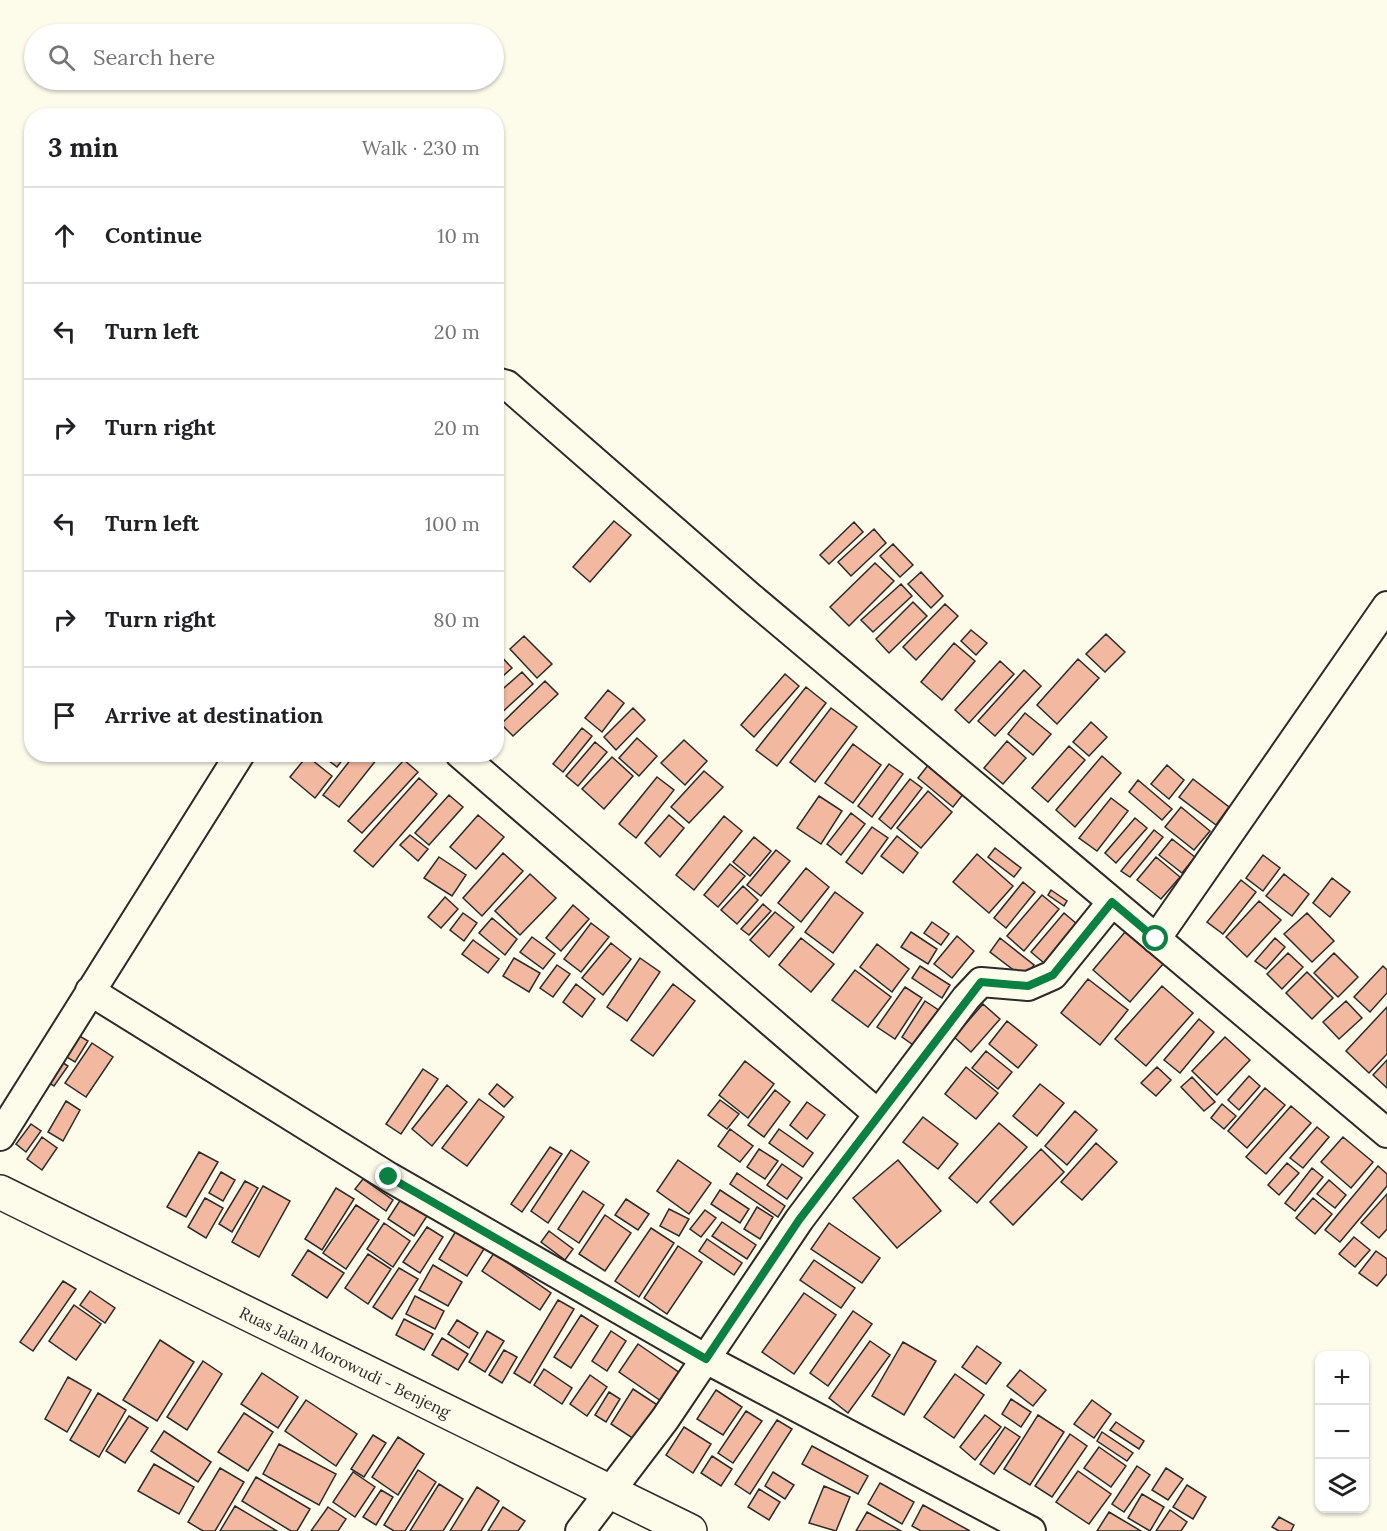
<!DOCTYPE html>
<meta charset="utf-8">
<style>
body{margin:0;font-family:Lora,serif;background:#f2f2f2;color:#202124}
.controls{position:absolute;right:18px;bottom:18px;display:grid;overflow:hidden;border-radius:12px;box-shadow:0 2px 4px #0004}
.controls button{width:54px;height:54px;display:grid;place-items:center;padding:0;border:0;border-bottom:2px solid #e0e0e0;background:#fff;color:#202124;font:30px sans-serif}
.stop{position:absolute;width:18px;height:18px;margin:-14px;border:4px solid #0b8043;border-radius:50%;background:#fff}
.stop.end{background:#0b8043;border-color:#fff;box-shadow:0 2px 6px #0008}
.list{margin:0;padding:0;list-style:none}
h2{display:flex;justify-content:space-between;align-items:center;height:78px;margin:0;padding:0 24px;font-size:26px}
h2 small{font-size:20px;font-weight:400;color:#757577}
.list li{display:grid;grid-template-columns:39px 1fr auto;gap:18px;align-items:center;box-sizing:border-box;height:96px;padding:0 24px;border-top:2px solid #e0e0e0}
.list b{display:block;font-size:22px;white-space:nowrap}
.list em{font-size:20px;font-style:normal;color:#757577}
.icon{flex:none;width:33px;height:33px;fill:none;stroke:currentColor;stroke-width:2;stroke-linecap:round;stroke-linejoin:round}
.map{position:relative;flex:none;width:1387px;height:1531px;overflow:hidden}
.search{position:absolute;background:#fff;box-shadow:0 2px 4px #0004;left:24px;top:24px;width:480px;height:66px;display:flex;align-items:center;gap:15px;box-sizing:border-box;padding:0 21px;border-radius:33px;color:#757577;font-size:22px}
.panel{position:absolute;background:#fff;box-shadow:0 2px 4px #0004;left:24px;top:108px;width:480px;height:654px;border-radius:24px}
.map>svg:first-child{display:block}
.building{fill:#f2b8a0;stroke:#2b2b2b;stroke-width:1.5}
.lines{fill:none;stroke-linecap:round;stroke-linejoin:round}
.street-casing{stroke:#2b2b2b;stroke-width:32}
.secondary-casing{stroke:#2b2b2b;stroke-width:36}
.street{stroke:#fdfbea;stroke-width:28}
.secondary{stroke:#fdfbea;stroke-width:33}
.route{stroke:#0b8043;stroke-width:8}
.labels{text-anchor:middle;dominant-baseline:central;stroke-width:4.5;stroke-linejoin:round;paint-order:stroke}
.street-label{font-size:16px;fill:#2b2b2b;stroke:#fdfbea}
</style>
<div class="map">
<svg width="1387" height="1531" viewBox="0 0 1387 1531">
<rect width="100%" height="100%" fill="#fdfbea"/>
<path class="building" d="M614,521L631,535L590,582L573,567Z
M854,522L863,532L829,564L820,555Z
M874,529L886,543L851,576L838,562Z
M893,544L913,565L900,577L880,556Z
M875,563L894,581L849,626L830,607Z
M921,572L943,596L931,608L908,584Z
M901,584L912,596L873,632L861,620Z
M913,602L927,616L889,653L876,639Z
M945,604L958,616L916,660L903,647Z
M971,630L987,643L976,655L961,641Z
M1106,634L1125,652L1105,672L1086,654Z
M524,636L552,664L537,678L510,649Z
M954,643L975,661L942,700L921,682Z
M497,652L512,668L496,682V653Z
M1078,659L1099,678L1057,724L1037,705Z
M1000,661L1014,674L969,723L955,710Z
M1024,670L1041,686L995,736L978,721Z
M522,672L533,684L498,716L496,695Z
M785,674L799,686L754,737L741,725Z
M545,681L558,694L513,736L501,724Z
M806,687L826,703L777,766L756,750Z
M608,690L624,703L602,732L585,718Z
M633,708L645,720L616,750L604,737Z
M831,708L857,727L815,782L790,762Z
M1025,713L1051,734L1033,755L1008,734Z
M1091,722L1107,737L1089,756L1073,742Z
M582,728L592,736L563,772L553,764Z
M637,738L657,756L639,776L619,758Z
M684,740L707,761L685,785L661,763Z
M1007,741L1026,758L1003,784L984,768Z
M595,742L607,752L578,786L566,776Z
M853,744L881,765L853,803L825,783Z
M1069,746L1085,760L1048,802L1032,788Z
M320,754H347L337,767Z
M355,754H381L339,807L323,795Z
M307,756L332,776L315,798L290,777Z
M1102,756L1121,773L1075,827L1056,810Z
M612,757L633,776L604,809L582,789Z
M404,760L418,772L362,833L348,821Z
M889,764L903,774L872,817L858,806Z
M929,764L964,793L953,807L918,778Z
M1167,765L1184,780L1169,799L1151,784Z
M704,771L723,787L689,823L671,807Z
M657,777L674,790L636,838L619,824Z
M419,778L437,794L373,867L354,851Z
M910,779L922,788L891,829L879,819Z
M1193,779L1229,807L1216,825L1179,797Z
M1138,780L1172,809L1162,820L1129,792Z
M928,791L952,812L921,848L897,828Z
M449,795L463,807L429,845L415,833Z
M819,796L842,811L821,844L797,828Z
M1111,798L1128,811L1097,851L1079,838Z
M1181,807L1210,831L1194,850L1165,827Z
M851,813L865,824L841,855L827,844Z
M478,815L504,837L476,869L450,847Z
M669,815L684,828L660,857L645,843Z
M724,816L742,831L694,890L676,875Z
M1135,818L1147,828L1116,863L1105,853Z
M872,827L888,838L862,874L846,862Z
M1154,830L1163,837L1130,877L1121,871Z
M410,835L428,849L418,861L400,845Z
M897,836L918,853L903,873L881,856Z
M754,837L771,851L750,876L733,862Z
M1172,839L1195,857L1182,873L1159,855Z
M995,848L1021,868L1014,877L988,857Z
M776,850L790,861L761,896L747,885Z
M503,853L523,871L482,916L463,898Z
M977,854L1013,886L989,913L953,882Z
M1263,855L1280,868L1263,891L1246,878Z
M439,857L466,875L452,896L424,878Z
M1156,857L1180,877L1161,899L1137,880Z
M730,864L745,876L718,907L704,895Z
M806,868L829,887L801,922L778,903Z
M530,874L556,898L520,935L495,911Z
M1284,874L1309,894L1292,916L1266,896Z
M1332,878L1350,892L1330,917L1313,903Z
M1241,880L1256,892L1223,934L1207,922Z
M1023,882L1035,892L1006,928L994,918Z
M743,886L758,900L737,924L721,910Z
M1051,890L1067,901L1064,906L1048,895Z
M835,892L863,913L833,953L805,932Z
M1042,895L1059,909L1024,951L1007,936Z
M445,897L458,909L441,928L428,917Z
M1259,901L1281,920L1247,957L1226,937Z
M763,904L771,911L749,935L741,929Z
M573,905L589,919L561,951L546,938Z
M775,912L794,927L769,957L750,940Z
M463,913L477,923L464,941L450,930Z
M1064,913L1077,924L1044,963L1031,952Z
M1307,913L1334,941L1312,962L1284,934Z
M492,918L517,939L505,955L479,933Z
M932,922L949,934L941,945L924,933Z
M591,923L609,937L581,972L564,959Z
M911,932L937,949L928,964L901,947Z
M1125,932L1163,964L1130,1002L1093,970Z
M957,936L974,951L952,978L934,964Z
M532,937L555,954L543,969L520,952Z
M801,938L834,964L811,992L779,965Z
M1000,938L1034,965L1024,978L990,952Z
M1275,938L1285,947L1266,969L1255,961Z
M473,940L499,959L488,973L462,954Z
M611,943L631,959L603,995L582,978Z
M877,944L909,969L892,992L860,967Z
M1288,953L1303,967L1282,989L1267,974Z
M1334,953L1358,977L1338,997L1314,973Z
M514,958L540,973L529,992L503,976Z
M640,958L660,972L627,1021L607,1007Z
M557,965L570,974L553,997L540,988Z
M920,966L950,985L942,998L912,978Z
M1383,966L1387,970V993L1370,1012L1354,997Z
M855,970L891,997L868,1027L832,1000Z
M1307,972L1333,998L1312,1019L1286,993Z
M1088,979L1128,1010L1100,1045L1061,1013Z
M576,984L595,999L582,1017L563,1002Z
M673,984L695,1001L653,1056L631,1040Z
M1162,986L1193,1013L1146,1066L1115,1039Z
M905,987L922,998L895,1039L877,1027Z
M925,1001L940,1011L916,1047L902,1037Z
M1346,1001L1362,1018L1339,1039L1323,1022Z
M983,1004L1000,1019L971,1052L954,1037Z
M1387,1007V1054L1369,1073L1346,1051Z
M1199,1019L1214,1032L1180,1073L1164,1060Z
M1007,1021L1037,1045L1018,1068L989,1044Z
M73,1032L88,1041L75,1062L60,1053Z
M1225,1037L1250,1060L1217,1095L1192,1071Z
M92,1043L113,1057L86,1097L65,1083Z
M986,1051L1012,1072L998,1089L972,1068Z
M57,1059L68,1066L54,1086L43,1079Z
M1387,1060V1088L1373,1075Z
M745,1061L774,1084L748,1118L719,1095Z
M966,1067L998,1093L976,1119L945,1094Z
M1157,1067L1171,1080L1156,1096L1141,1083Z
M423,1069L438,1079L401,1134L386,1124Z
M1249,1076L1260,1086L1239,1110L1228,1100Z
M1192,1077L1215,1102L1204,1111L1181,1087Z
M497,1084L513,1097L504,1107L489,1094Z
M1040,1084L1064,1103L1037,1136L1013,1116Z
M447,1085L467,1102L432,1146L412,1129Z
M1265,1088L1285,1105L1247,1148L1228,1131Z
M775,1090L790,1102L764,1137L748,1125Z
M479,1099L504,1117L467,1166L442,1148Z
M720,1100L739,1114L727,1129L708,1115Z
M66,1101L80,1110L63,1141L48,1132Z
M807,1102L825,1115L807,1139L790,1125Z
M1222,1104L1236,1116L1224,1129L1211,1118Z
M1291,1106L1311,1123L1266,1174L1246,1157Z
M1075,1111L1097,1130L1067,1165L1045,1146Z
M923,1117L958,1144L938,1169L903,1142Z
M999,1123L1027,1147L977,1203L949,1178Z
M31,1124L41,1131L26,1152L16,1144Z
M1317,1127L1329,1137L1303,1168L1290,1158Z
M730,1129L753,1146L740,1162L718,1146Z
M779,1129L813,1153L803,1167L769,1143Z
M42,1137L57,1148L42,1170L27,1159Z
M1343,1137L1373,1162L1351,1188L1321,1162Z
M1096,1143L1117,1162L1082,1200L1061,1182Z
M550,1147L562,1154L522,1212L511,1204Z
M759,1149L778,1161L765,1179L747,1167Z
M1041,1149L1064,1172L1013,1225L990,1202Z
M571,1150L589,1162L548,1223L531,1211Z
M199,1152L218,1162L186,1217L167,1207Z
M678,1160L711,1183L689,1214L657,1191Z
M898,1160L941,1211L897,1248L853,1198Z
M1287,1163L1299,1173L1279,1195L1268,1185Z
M782,1164L802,1178L787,1199L767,1185Z
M1378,1166L1387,1174V1186L1340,1242L1325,1230Z
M1312,1168L1323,1177L1295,1211L1285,1203Z
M221,1172L235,1180L223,1201L209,1193Z
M737,1173L785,1206L778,1217L730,1184Z
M363,1179L393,1200L386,1211L355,1189Z
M1329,1180L1346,1195L1335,1208L1317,1194Z
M245,1181L258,1188L232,1232L219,1224Z
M263,1186L290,1201L259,1257L232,1242Z
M336,1188L354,1199L322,1250L305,1239Z
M720,1190L749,1209L740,1223L711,1204Z
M583,1191L604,1205L579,1243L558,1229Z
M1387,1194V1229L1379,1238L1361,1223Z
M205,1198L223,1208L206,1238L188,1227Z
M1313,1198L1332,1214L1315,1234L1296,1218Z
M401,1199L427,1216L414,1236L388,1219Z
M626,1199L649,1214L638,1230L615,1215Z
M356,1205L379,1220L346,1269L323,1253Z
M757,1207L773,1217L760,1239L744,1229Z
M669,1209L689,1219L679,1236L660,1226Z
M705,1210L716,1218L701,1237L690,1229Z
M605,1215L631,1233L605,1271L579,1254Z
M722,1222L756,1245L747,1259L712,1236Z
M384,1223L410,1241L393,1267L367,1249Z
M829,1223L880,1258L862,1283L811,1249Z
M427,1227L443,1237L420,1273L403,1262Z
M651,1228L674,1243L639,1297L615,1281Z
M456,1231L484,1249L467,1276L439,1259Z
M549,1231L573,1249L565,1260L541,1242Z
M1354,1237L1370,1250L1355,1267L1339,1254Z
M707,1239L742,1263L734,1275L699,1251Z
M678,1246L702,1262L667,1314L644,1298Z
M308,1250L344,1273L327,1298L292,1275Z
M1376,1251L1387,1259V1274L1377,1286L1359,1273Z
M494,1253L551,1293L540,1310L482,1271Z
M368,1254L391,1269L368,1304L345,1288Z
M814,1260L855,1288L841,1308L800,1280Z
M433,1265L462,1282L448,1306L419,1290Z
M399,1268L418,1279L392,1319L373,1307Z
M63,1281L76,1289L33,1351L20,1342Z
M90,1291L115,1308L105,1323L80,1305Z
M804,1293L836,1315L794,1374L762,1352Z
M415,1296L444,1311L435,1329L406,1314Z
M558,1300L574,1309L530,1383L514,1373Z
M74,1305L101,1324L76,1360L49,1341Z
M853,1311L872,1324L828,1386L810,1373Z
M581,1315L598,1326L571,1368L554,1357Z
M404,1319L433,1334L424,1350L396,1335Z
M457,1320L478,1333L469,1348L448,1334Z
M487,1331L504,1341L485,1372L469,1362Z
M611,1331L626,1341L607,1371L592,1361Z
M442,1338L468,1354L458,1370L432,1355Z
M160,1340L194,1362L157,1421L123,1400Z
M870,1341L890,1355L848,1413L829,1398Z
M903,1342L936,1361L904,1415L872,1396Z
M638,1344L680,1373L661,1401L619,1372Z
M977,1346L1001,1363L986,1384L962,1367Z
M504,1350L517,1357L502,1383L489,1375Z
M203,1361L222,1374L187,1430L167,1417Z
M544,1369L572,1388L562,1404L534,1385Z
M1020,1370L1046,1390L1033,1406L1007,1386Z
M262,1373L298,1397L278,1428L241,1404Z
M955,1374L984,1395L954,1438L924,1417Z
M590,1375L607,1387L587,1416L570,1404Z
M68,1377L91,1390L67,1432L45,1419Z
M633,1389L659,1406L637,1441L611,1424Z
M716,1390L742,1407L723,1435L697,1419Z
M609,1392L620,1399L606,1422L595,1415Z
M98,1393L126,1410L99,1457L70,1440Z
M1011,1399L1031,1412L1021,1427L1002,1414Z
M306,1400L357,1434L336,1466L285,1431Z
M1092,1400L1111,1414L1094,1438L1074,1424Z
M746,1411L762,1421L733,1463L718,1453Z
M244,1413L273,1432L248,1471L218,1452Z
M985,1415L1001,1427L975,1460L960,1447Z
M1038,1415L1064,1432L1030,1485L1004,1469Z
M129,1416L148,1428L125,1463L106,1451Z
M777,1420L792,1429L750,1494L735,1484Z
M1116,1422L1144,1441L1139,1449L1110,1430Z
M684,1427L711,1444L693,1473L666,1455Z
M1005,1427L1020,1437L994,1474L980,1464Z
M164,1431L211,1462L198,1482L151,1451Z
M1102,1432L1133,1453L1127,1461L1097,1441Z
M1070,1434L1087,1446L1052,1497L1035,1486Z
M373,1435L386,1443L364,1477L351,1469Z
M398,1437L424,1454L398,1495L372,1477Z
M279,1444L336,1474L319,1505L263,1474Z
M812,1446L868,1476L858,1494L802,1464Z
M1099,1447L1126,1466L1111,1487L1084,1468Z
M712,1456L732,1469L721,1486L701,1473Z
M154,1464L194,1487L179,1514L138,1491Z
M1137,1466L1150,1475L1124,1512L1112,1504Z
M220,1468L244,1482L215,1531H203L188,1522Z
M1166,1468L1183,1479L1168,1500L1152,1490Z
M418,1470L436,1482L405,1531H394L384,1525Z
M1078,1471L1111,1494L1089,1524L1056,1502Z
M353,1472L375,1487L355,1517L333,1502Z
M773,1472L794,1485L785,1499L765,1486Z
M256,1477L310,1509L297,1531H291L242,1501Z
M880,1483L914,1502L902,1524L868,1504Z
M439,1484L463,1499L443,1531H410Z
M1187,1485L1206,1497L1193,1519L1173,1507Z
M824,1486L850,1497L836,1531L809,1523Z
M477,1487L499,1501L481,1531H450Z
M759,1489L780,1502L769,1520L748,1507Z
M381,1490L393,1497L376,1525L363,1517Z
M1142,1494L1164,1507L1150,1531L1128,1518Z
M923,1505L970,1531H921L912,1526Z
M235,1506L277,1531H220Z
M328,1507L346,1519L338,1531H311Z
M503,1507L525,1521L518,1531H488Z
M1170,1510L1187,1522L1181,1531H1156Z
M867,1512L901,1531H856Z
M1109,1512L1141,1531H1097Z
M1279,1517L1294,1525L1291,1531H1279L1272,1527Z"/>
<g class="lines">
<defs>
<path id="street" d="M496,382L507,385L749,596L1387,1133
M460,754L878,1114
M1156,939L1387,606
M90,991L389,1177L706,1359L1031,1531
M0,1136L240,754
M580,1531L665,1419L799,1220L966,998L981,982L1028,986L1053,975L1112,902"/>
<path id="secondary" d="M0,1192L690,1531"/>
</defs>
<use href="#street" class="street-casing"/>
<use href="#secondary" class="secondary-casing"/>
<use href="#street" class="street"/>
<use href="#secondary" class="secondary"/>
</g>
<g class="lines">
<path class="route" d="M389,1177L706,1359L799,1220L981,982L1028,986L1053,975L1112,902L1156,939"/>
</g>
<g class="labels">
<g class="street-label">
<text transform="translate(345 1362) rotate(26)">Ruas Jalan Morowudi - Benjeng</text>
</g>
</g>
</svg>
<div class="controls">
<button>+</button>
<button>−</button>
<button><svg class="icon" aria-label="layers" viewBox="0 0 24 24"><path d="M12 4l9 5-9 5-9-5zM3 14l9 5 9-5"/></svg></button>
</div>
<div class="stop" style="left:1156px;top:939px"></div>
<div class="stop end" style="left:389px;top:1177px"></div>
<div class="search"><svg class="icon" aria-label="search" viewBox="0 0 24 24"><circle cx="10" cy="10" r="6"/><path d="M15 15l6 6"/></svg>Search here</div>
<section class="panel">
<h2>3 min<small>Walk · 230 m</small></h2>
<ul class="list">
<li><svg class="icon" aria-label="ahead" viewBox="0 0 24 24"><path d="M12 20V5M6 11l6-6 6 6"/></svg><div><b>Continue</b></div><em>10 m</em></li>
<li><svg class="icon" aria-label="left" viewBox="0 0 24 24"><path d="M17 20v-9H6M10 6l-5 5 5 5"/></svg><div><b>Turn left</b></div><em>20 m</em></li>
<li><svg class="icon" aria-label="right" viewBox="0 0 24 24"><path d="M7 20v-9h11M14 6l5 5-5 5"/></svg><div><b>Turn right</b></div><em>20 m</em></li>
<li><svg class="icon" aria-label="left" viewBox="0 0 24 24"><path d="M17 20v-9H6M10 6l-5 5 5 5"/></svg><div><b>Turn left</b></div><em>100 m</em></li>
<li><svg class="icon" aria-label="right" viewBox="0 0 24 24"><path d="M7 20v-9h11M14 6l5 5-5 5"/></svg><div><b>Turn right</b></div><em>80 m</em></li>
<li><svg class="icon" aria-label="arrive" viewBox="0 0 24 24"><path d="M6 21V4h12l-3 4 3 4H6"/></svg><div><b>Arrive at destination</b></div></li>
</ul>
</section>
</div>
